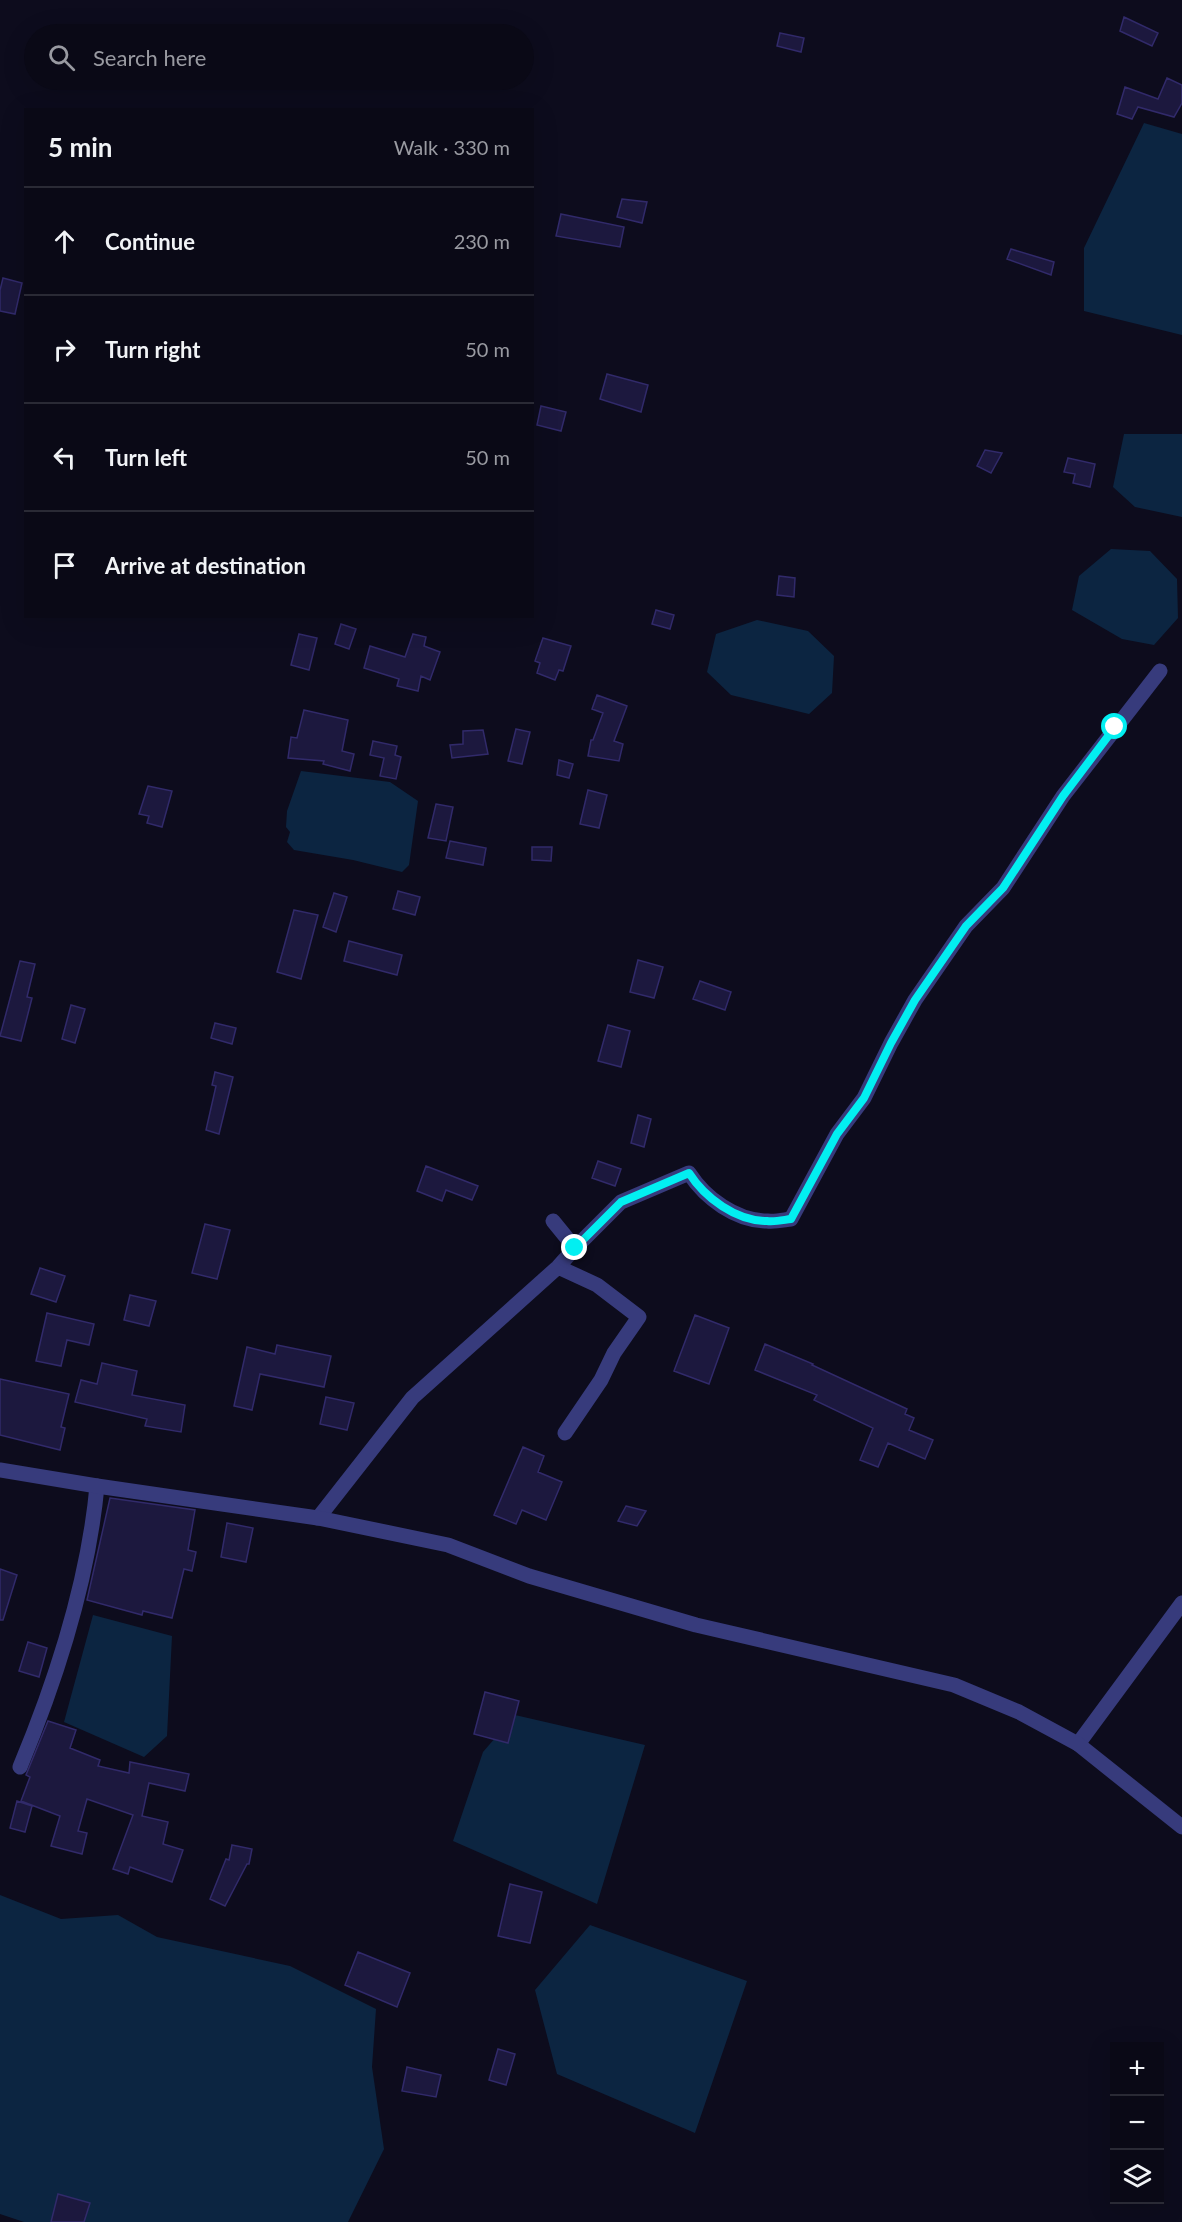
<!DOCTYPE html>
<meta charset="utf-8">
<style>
body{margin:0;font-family:Lato,sans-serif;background:#181723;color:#f1f3f6}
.controls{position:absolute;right:18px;bottom:18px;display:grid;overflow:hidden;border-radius:0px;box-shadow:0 6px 24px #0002}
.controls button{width:54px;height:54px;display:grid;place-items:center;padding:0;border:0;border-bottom:2px solid #2a2a35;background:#0a0916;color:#f1f3f6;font:30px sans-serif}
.stop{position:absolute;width:18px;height:18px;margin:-14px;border:4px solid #02eff1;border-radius:50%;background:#fff}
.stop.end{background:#02eff1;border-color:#fff;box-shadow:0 2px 6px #0008}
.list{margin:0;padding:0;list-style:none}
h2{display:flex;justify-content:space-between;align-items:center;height:78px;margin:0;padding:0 24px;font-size:26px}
h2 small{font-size:20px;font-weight:400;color:#999aa1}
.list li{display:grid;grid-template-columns:39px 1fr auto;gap:18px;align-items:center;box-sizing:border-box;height:108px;padding:0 24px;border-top:2px solid #2a2a35}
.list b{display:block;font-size:22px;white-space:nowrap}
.list em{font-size:20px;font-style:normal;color:#999aa1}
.icon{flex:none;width:33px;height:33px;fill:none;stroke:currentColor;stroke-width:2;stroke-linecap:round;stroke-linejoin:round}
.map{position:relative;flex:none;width:1182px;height:2222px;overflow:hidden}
.search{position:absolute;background:#0a0916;box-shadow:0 6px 24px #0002;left:24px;top:24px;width:510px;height:66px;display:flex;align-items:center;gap:15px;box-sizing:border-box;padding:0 21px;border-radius:33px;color:#999aa1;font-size:22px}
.panel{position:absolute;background:#0a0916;box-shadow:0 6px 24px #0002;left:24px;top:108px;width:510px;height:510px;border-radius:0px}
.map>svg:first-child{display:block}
.water{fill:#0c2541}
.building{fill:#1c183e;stroke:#312a6a;stroke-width:1.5}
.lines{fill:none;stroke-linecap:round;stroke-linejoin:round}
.minor{stroke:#373b7c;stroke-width:15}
.tertiary{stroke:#373b7c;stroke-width:15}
.route{stroke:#02eff1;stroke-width:8}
</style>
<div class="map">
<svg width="1182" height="2222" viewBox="0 0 1182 2222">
<rect width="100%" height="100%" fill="#0d0c1d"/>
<path class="water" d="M1144,123L1182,134V335L1084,311V248Z
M1124,434H1182V517L1135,507L1113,487Z
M1111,549L1150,551L1177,579L1178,618L1154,645L1122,639L1072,610L1079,576Z
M757,620L808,631L834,656L832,693L809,714L731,695L707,672L716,634Z
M301,771L390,782L418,801L409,865L402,872L353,860L294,850L287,842L290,832L286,827L287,811Z
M93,1615L172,1636L167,1736L144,1757L64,1722Z
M515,1715L645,1745L597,1904L453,1841L483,1752Z
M0,1895L61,1919L118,1915L157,1937L290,1966L376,2009L372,2067L384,2149L348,2222H24L0,2214Z
M590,1925L747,1981L695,2133L557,2074L535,1990Z"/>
<path class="building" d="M1124,17L1158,33L1152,46L1120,31Z
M780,33L804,38L801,52L777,46Z
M1167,78L1182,85V103L1174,117L1138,107L1132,119L1117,114L1125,87L1158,99Z
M622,199L647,202L642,223L617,217Z
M561,214L624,227L620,247L556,236Z
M1011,249L1054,262L1051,275L1007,259Z
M3,278L22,283L15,314L0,311V290Z
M607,374L648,385L641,412L600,399Z
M541,406L566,412L561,431L537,425Z
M985,450L1002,453L991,473L977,466Z
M1068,458L1095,464L1090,487L1073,483L1075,474L1064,472Z
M779,576L795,578L794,597L777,595Z
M656,610L674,615L670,629L652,624Z
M341,624L356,629L349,649L335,644Z
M299,634L317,638L309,670L291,665Z
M413,634L426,637L424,646L440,652L430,680L421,676L418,691L397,686L399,679L364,668L370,646L405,657Z
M543,638L571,646L563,671L559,670L555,680L537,673L540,663L535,661Z
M597,695L627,706L614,741L623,744L619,761L588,756L591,740H593L603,713L592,709Z
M304,710L348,720L342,751L354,754L350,771L323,764L324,761L288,758L291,737L297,738Z
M516,729L530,732L522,764L508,761Z
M483,730L488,754L452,758L450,745L463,744V731Z
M373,741L397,746L395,755L401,757L396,779L380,776L384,758L370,755Z
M559,760L573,764L569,778L557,775Z
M148,786L172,791L162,827L147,823L149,816L139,814Z
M588,790L607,795L599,828L580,824Z
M436,804L453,807L446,841L428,838Z
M450,841L486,848L483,865L446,858Z
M532,847H552L551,861L532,860Z
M398,891L420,897L415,915L393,909Z
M334,893L347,897L336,932L323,927Z
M294,910L318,915L301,979L277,972Z
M349,941L402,955L397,975L344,961Z
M638,960L663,967L654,998L630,992Z
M20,961L35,964L27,997L32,998L21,1041L0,1036Z
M700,981L731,992L725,1010L693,999Z
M71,1005L85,1009L75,1043L62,1039Z
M215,1023L236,1028L232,1044L211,1038Z
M608,1025L630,1031L621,1067L598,1061Z
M215,1072L233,1077L219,1134L206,1130L216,1086L212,1085Z
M638,1115L651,1119L644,1147L631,1143Z
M598,1161L621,1169L615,1186L592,1178Z
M426,1166L478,1186L472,1200L446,1190L442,1201L417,1191Z
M205,1224L230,1230L217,1279L192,1273Z
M40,1268L65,1276L56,1302L31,1294Z
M130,1295L156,1301L149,1326L124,1320Z
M47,1313L94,1324L89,1345L67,1340L61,1366L36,1361Z
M695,1315L729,1328L709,1384L674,1371Z
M765,1344L813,1364L812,1365L907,1409L905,1414L914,1418L909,1430L933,1440L925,1459L888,1443L878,1467L860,1460L873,1428L814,1400L817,1395L755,1370Z
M277,1345L331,1356L324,1387L260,1374L252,1410L234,1406L247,1347L275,1354Z
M102,1363L137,1371L132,1395L185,1405L181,1432L145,1426L147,1419L75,1402L81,1380L97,1384Z
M0,1379L69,1394L61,1427L65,1428L60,1450L0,1435Z
M326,1397L354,1403L347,1430L320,1424Z
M523,1447L544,1456L538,1472L562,1482L546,1520L522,1510L516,1524L494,1515Z
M110,1498L195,1510L188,1550L196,1552L192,1571L184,1569L172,1618L143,1611L142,1615L87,1600Z
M626,1506L646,1511L637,1526L618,1521Z
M227,1523L253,1528L246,1562L221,1557Z
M0,1569L17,1575L3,1620H0Z
M28,1642L47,1648L39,1677L19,1671Z
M485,1692L519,1701L508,1743L474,1734Z
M48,1721L76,1730L70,1748L100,1760L98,1766L129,1773L130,1762L189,1774L185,1791L149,1783L142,1816L168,1822L163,1844L183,1850L172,1882L130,1867L128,1874L113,1869L133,1815L87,1799L78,1831L87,1833L82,1854L51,1846L60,1816L21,1801L30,1777L26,1775Z
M17,1801L32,1806L25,1832L10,1828Z
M232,1845L252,1849L249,1864H247L225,1906L210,1899L226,1859L229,1860Z
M510,1884L542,1892L530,1943L498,1936Z
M358,1952L410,1973L397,2007L345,1985Z
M498,2049L515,2054L506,2085L489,2080Z
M407,2067L441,2075L436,2097L402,2091Z
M58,2194L90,2203L84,2222H51Z"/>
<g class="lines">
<path class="minor" d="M575,1248L621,1202L689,1173C705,1198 736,1221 767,1221C775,1222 783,1220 791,1219L837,1134L864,1098L891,1043L915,1000L966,926L1003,888L1063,796L1160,671
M558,1267L597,1285L639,1317L614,1353L601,1380L565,1433
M318,1518L412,1398L558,1267L575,1248L553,1221
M1078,1744L1182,1603
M20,1767C57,1678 88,1583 97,1486"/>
<path class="tertiary" d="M0,1470L97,1486L318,1518L448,1545L529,1576L696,1625L954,1685L1019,1712L1078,1744L1182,1827"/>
</g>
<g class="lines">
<path class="route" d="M575,1248L621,1202L689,1173C705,1198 736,1221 767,1221C775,1222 783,1220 791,1219L837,1134L864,1098L891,1043L915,1000L966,926L1003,888L1063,796L1115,727"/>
</g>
</svg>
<div class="controls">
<button>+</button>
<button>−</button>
<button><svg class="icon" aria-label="layers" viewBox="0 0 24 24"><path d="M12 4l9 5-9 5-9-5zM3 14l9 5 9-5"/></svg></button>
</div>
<div class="stop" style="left:1115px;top:727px"></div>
<div class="stop end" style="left:575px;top:1248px"></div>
<div class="search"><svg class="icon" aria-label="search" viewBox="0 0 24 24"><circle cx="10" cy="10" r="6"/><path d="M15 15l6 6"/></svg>Search here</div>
<section class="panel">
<h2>5 min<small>Walk · 330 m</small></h2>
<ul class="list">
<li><svg class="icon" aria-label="ahead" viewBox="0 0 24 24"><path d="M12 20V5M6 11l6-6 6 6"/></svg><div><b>Continue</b></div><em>230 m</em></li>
<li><svg class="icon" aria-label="right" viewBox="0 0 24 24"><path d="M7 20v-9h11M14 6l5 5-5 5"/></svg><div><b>Turn right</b></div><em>50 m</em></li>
<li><svg class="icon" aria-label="left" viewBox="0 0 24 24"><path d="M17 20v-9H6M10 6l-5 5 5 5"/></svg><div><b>Turn left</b></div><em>50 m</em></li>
<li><svg class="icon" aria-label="arrive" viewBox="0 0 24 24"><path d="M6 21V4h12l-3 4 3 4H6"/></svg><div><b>Arrive at destination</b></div></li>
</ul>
</section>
</div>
